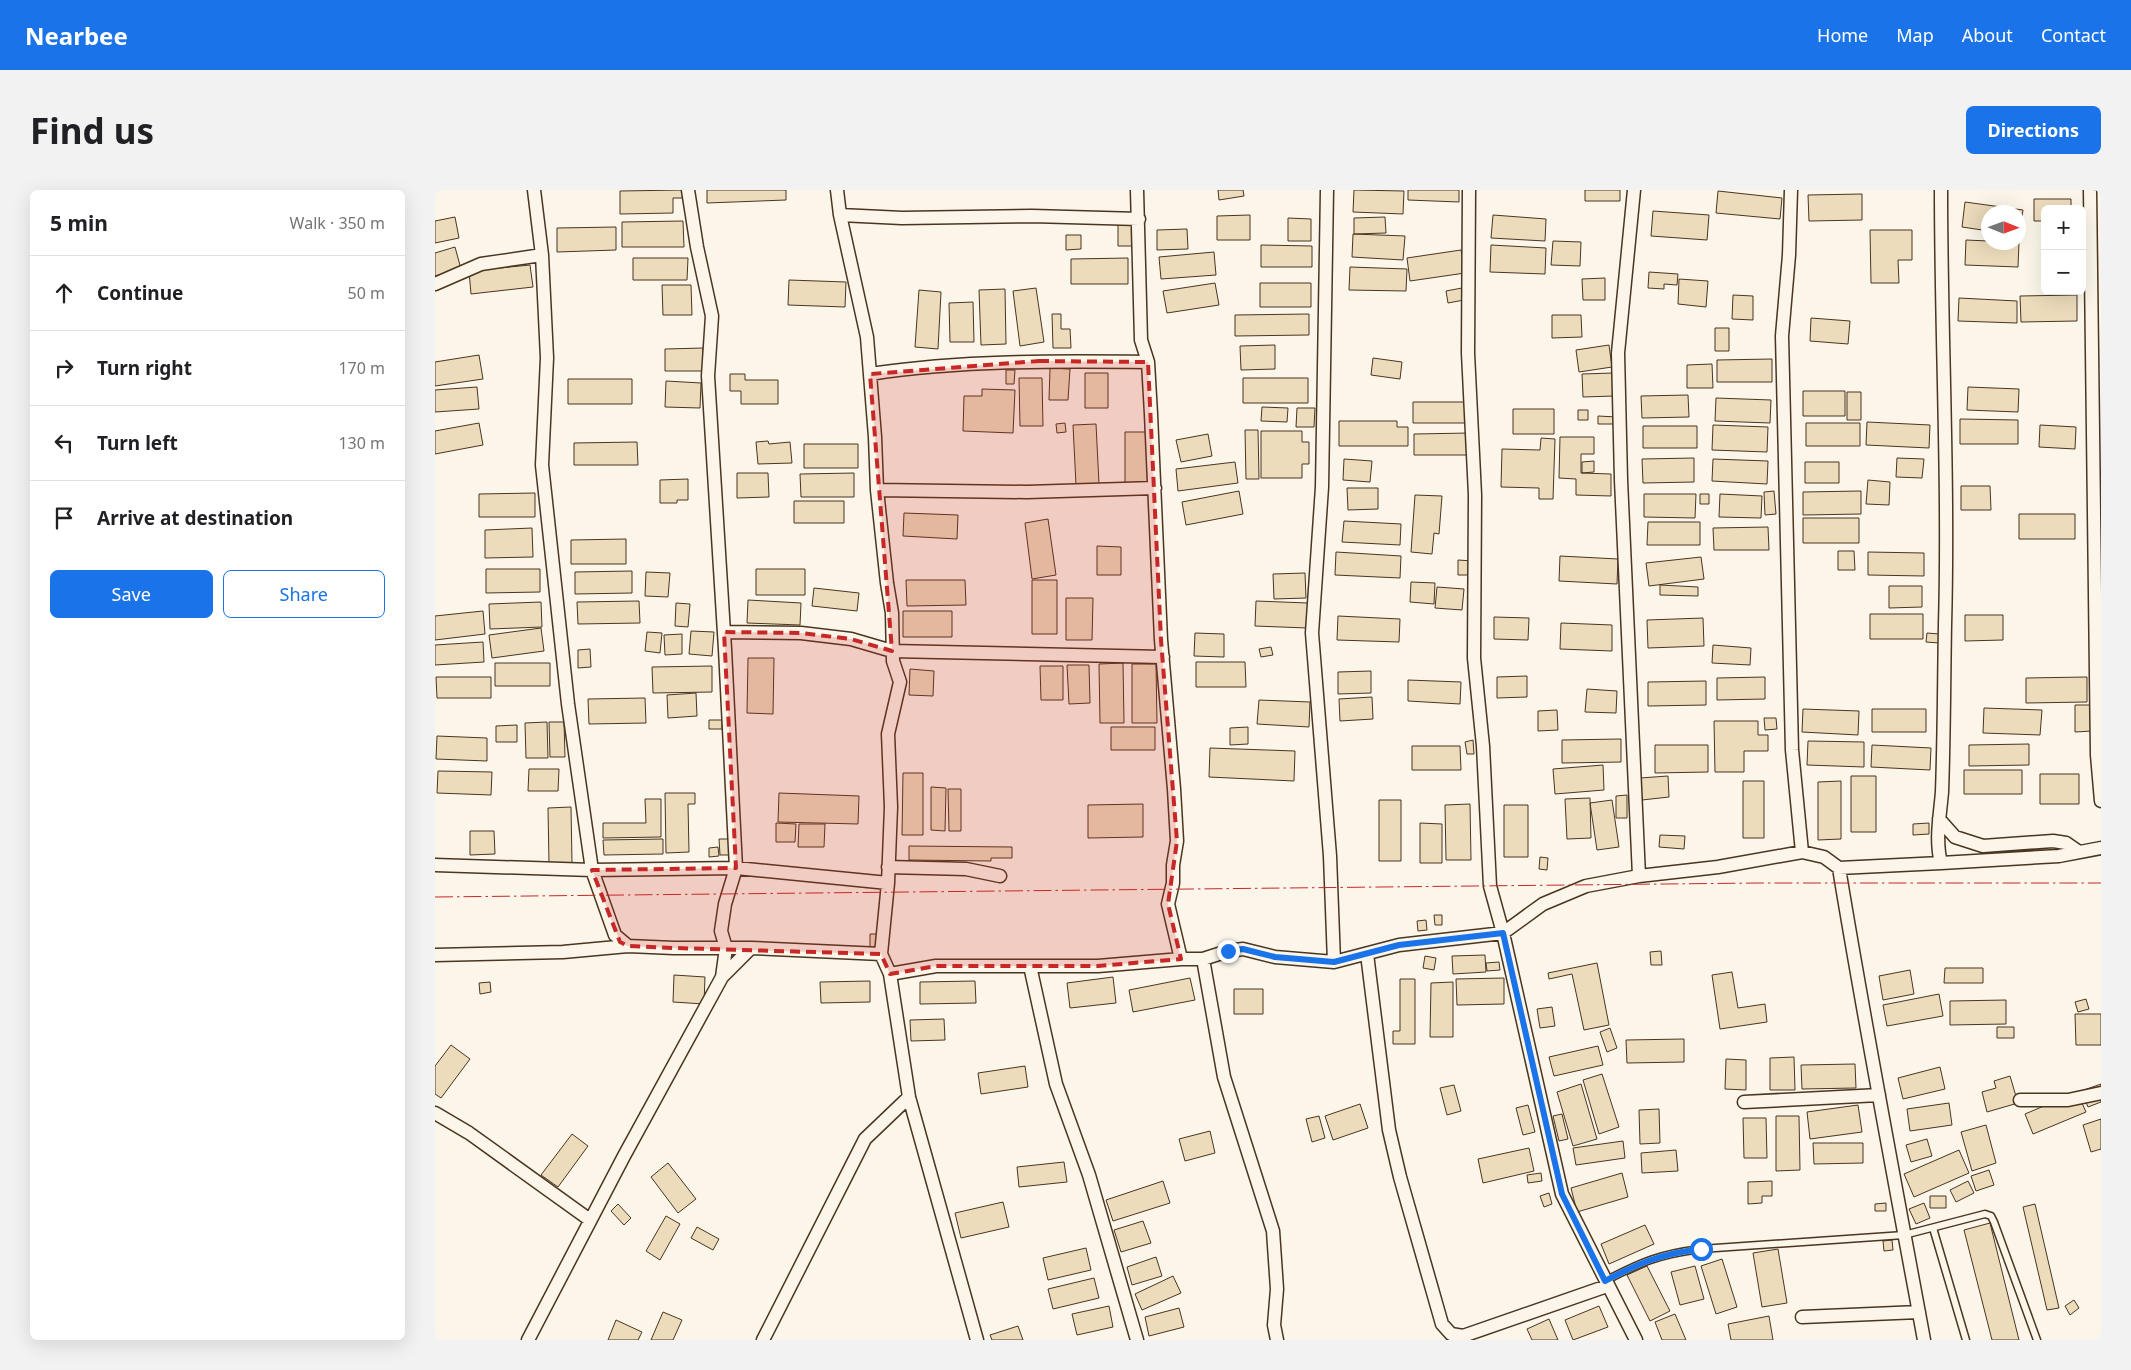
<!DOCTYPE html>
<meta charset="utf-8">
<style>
body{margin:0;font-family:"Noto Sans",sans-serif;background:#f2f2f2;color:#202124}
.controls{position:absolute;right:15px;top:15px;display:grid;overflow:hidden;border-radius:8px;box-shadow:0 5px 20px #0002}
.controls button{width:45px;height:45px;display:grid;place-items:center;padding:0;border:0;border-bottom:1px solid #e0e0e0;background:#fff;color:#202124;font:25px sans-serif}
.compass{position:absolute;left:1546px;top:15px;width:45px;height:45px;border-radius:50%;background:#fff;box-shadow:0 5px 20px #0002;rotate:91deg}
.stop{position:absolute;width:15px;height:15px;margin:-11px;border:4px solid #1a73e8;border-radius:50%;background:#fff}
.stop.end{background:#1a73e8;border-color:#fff;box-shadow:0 1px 5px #0008}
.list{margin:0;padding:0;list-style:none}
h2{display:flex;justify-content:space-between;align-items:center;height:65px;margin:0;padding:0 20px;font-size:21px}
h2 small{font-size:16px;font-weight:400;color:#757577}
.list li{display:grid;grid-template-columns:32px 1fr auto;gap:15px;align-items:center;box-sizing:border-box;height:75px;padding:0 20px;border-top:1px solid #e0e0e0}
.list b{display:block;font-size:19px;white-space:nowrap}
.list em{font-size:16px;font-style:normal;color:#757577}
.actions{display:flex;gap:10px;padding:15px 20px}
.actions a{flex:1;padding:11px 0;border:1px solid #1a73e8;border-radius:8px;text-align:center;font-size:18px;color:#1a73e8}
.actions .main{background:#1a73e8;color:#fff}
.icon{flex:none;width:28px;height:28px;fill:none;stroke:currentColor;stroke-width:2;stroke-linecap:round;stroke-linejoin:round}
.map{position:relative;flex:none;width:1666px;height:1150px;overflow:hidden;border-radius:8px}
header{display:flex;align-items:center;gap:30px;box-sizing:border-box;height:70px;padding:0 25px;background:#1a73e8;color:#fff}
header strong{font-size:24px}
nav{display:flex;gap:28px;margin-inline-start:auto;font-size:18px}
.intro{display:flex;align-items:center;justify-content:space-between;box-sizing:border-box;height:120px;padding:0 30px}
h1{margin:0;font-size:35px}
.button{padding:12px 22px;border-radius:8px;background:#1a73e8;color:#fff;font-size:18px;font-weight:700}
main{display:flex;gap:30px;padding:0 30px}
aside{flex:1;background:#fff;border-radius:8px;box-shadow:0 5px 20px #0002}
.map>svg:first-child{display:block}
.building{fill:#ecdcbc;stroke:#4a3520}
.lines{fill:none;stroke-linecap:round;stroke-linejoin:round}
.service-casing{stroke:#4a3520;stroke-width:9}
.minor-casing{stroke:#4a3520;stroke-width:15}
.service{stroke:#fbf6e9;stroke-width:6}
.minor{stroke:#fbf6e9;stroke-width:12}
.power{stroke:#c62828;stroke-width:1;stroke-dasharray:18 4 2.5 4;stroke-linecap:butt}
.route{stroke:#1a73e8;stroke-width:6}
.marked{fill:#c62828;fill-opacity:0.2;stroke:#c62828;stroke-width:4;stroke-dasharray:10 6;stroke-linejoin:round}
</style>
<header>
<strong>Nearbee</strong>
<nav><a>Home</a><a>Map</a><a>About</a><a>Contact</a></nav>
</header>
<div class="intro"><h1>Find us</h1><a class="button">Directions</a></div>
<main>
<aside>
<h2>5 min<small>Walk · 350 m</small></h2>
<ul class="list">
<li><svg class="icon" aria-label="ahead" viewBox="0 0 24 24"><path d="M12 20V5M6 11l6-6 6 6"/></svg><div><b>Continue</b></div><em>50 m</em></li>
<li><svg class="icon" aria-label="right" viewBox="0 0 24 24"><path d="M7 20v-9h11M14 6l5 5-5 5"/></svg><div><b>Turn right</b></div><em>170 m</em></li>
<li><svg class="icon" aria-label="left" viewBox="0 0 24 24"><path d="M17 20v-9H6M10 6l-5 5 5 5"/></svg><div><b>Turn left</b></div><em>130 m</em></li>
<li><svg class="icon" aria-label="arrive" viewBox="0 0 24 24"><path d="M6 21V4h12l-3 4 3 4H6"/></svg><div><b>Arrive at destination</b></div></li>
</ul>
<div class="actions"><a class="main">Save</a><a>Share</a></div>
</aside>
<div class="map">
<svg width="1666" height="1150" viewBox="0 0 1666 1150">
<rect width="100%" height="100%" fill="#fbf6e9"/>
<path class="building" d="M248,0V8H238V23L185,24V1Z
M272,0H351V10L272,13Z
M783,0H808L809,6L784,10Z
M919,0L969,1L968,24L918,22Z
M973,0H1024V12L973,10Z
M1150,0H1185V11H1150Z
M1283,1L1347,8L1345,29L1281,23Z
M1427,4V30L1374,31L1373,5Z
M1599,9H1636V19H1610V31H1599Z
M1530,12L1588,20L1584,45V22H1554V41L1527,37Z
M1218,21L1274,25L1272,50L1216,46Z
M815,25V50H782V26Z
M1058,25L1111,29L1110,51L1056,48Z
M20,27L24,48L0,53V31Z
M950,27L951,43L919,44V28Z
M853,28L876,29V51H853Z
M248,31L249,57H187V32Z
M683,31H697V56H683Z
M181,37V60L122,62V38Z
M752,39L753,59L722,60V40Z
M1435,40H1477V70H1463L1464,93H1436Z
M918,44L970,46L968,70L917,67Z
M631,45H646V59L631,60Z
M1531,50L1554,51V52H1584L1583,77L1530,75Z
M1118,51L1146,52L1145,76L1116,75Z
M826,55L877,56V77H826Z
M1056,55L1111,58L1110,84L1055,82Z
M20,57L26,79L0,86V63Z
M1026,60L1030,83L975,91L972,68Z
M779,62L781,85L726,89L724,67Z
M198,68H253L252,90H198Z
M693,68V94H636V69Z
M95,75L98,97L36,104L34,81Z
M915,77L972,79L971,101L914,100Z
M1214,82L1243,84L1242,95L1229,94V99L1213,98Z
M1170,88V110H1148L1147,89Z
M1244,89L1273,91L1271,117L1243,114Z
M354,90L411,92L410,117L353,115Z
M780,93L784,115L732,123L728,101Z
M825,93H876V117H825Z
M227,95H256L257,125H228Z
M601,98L609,152L585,156L578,101Z
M1027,98L1029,110L1013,113L1011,101Z
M570,99L571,154L546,155L544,100Z
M484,100L506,102L503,159L480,157Z
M1298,105L1318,106V130L1297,129Z
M1642,105V131L1586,132L1585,106Z
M1524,108L1582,111V133L1523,131Z
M538,112L539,152H515L514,113Z
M617,124H626V139H635L636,158H618Z
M874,124V145L800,146V125Z
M1117,125H1146L1147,147L1117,148Z
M1376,128L1415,131L1413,154L1375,151Z
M1280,138H1294V161H1280Z
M840,155V179L806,180L805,156Z
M1174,155L1177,177L1144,182L1141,160Z
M268,158V181H230V159Z
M44,165L48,189L0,196V172Z
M938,168L967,172L965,189L936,185Z
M1337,169V192H1282V170Z
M1277,174L1278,198H1252V175Z
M615,178L635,179L633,210H614Z
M571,180H580L579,194H571Z
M650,183H673V218H650Z
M1178,183L1179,206L1148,207L1147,184Z
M295,184H310V190H343V214H306V201H295Z
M584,188H607L608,236H585Z
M808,188H873V213H808Z
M133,189H197V214H133Z
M231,191L266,193L265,218L230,217Z
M42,197L44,219L0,222V200Z
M1533,197L1584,199L1583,222L1532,220Z
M547,199L580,200L578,243L528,241L529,206H547Z
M1368,201H1410V226H1368Z
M1412,202H1426V230H1412Z
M1253,205L1254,227L1207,228L1206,206Z
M1281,208L1336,210L1335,233L1280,231Z
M978,212H1032V233H978Z
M827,217L853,218L852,232L826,231Z
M862,218H880L879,237H861Z
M1078,219H1119V244H1078Z
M1143,220H1153V230H1143Z
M1163,226L1182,227V234H1163Z
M1525,229L1583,230V254H1525Z
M904,231H962V237H973V256H904Z
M1432,232L1495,235L1494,258L1431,255Z
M44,233L48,255L0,264V241Z
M630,233L631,242L622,243L621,234Z
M1371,233H1425V256H1371Z
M661,234L664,294L641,295L638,235Z
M1278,235L1333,237L1332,262L1277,260Z
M1605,235L1641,237L1640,259L1604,257Z
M1208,236H1262V258H1208Z
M810,240H823L824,289H811Z
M826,241H867V252H874V274H867V288H826Z
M690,242H713L714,297H690Z
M1035,243L1036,265H979V244Z
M773,244L777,266L746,272L741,250Z
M1125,247H1159V264H1146V283L1176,284V306L1141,305V289L1124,288Z
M1106,248L1120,249L1118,309H1104V298L1066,297L1067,259L1105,260Z
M333,251L334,254L355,252L357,273L323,274L321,252Z
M202,252L203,275H139V253Z
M369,254H423V278H369Z
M1259,268V292L1208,293L1207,269Z
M1462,268L1489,269L1487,288L1461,287Z
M909,269L937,271L935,292L908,290Z
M1278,269L1333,271L1332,294L1277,291Z
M1159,271V282L1147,283V272Z
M800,272L803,293L743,301L741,279Z
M1370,272H1404V293H1370Z
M302,283H333L334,307L302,308Z
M419,283V307H366L365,284Z
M253,289V310H242V313H225V290Z
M1433,290L1455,292L1454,315L1431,314Z
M1526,296H1555L1556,320H1526Z
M912,298H943V319L913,320Z
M804,301L808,324L751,335L747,312Z
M1339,301L1341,324L1330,325L1329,302Z
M1426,301V324L1368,325V302Z
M100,303V327H44V304Z
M1209,304H1261L1260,328L1209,327Z
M1265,304H1274V314H1265Z
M1285,304L1327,306L1326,328L1284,327Z
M980,305L1007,306L1004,344L999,343L997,364L976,362Z
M359,311H409V333H359Z
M469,323L523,325L522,349L468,346Z
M1584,324H1640V349H1584Z
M1368,328H1424V353H1368Z
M613,329L621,385L597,389L590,333Z
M909,331L966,334L965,355L907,352Z
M1213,332H1265V355H1212Z
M1333,337L1334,360H1279L1278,338Z
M97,338L98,367L50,368V340Z
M191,349V374H136V350Z
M662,356L686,357V385H662Z
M1403,361H1419L1420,380H1403Z
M901,362L966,366L965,388L900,385Z
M1433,362L1489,363V386L1433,385Z
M1125,366L1183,369L1182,394L1124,391Z
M1266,367L1269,389L1214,396L1211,373Z
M1023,370L1038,371L1037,385H1023Z
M51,379H105V402L51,403Z
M321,379H370V405H321Z
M197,381V403L140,404V382Z
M211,382L235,383L233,407L210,406Z
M870,383L871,408L839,409L838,384Z
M471,390H530L531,415L472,416Z
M597,390H622V444H597Z
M976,392L1000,393L999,414L975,412Z
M1225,395L1263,397V406L1225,405Z
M1454,396H1487V417L1454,418Z
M1002,397L1029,399L1027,420L1000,418Z
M379,398L424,403L422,421L377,416Z
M631,408H658L657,450H631Z
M313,410L366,413L365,435L312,433Z
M204,411L205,433L143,434L142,412Z
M821,411L873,413L872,438L820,436Z
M106,412L107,437L55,439L54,414Z
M241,413L255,414L253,437L240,436Z
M48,421L50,444L0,450V426Z
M468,421H517V447H468Z
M1435,424H1488V449H1435Z
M1530,425H1568V450L1530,451Z
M903,426L965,429L964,452L902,450Z
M1059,427L1094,428L1093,450L1059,449Z
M1268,428L1269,456L1213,458L1212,430Z
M1126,433L1177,435V461L1125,459Z
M106,438L109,461L57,468L54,445Z
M256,441L279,442L277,466L254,464Z
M212,442L227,443L225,463L210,461Z
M760,443L789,444V467L759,466Z
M1492,443L1504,444V453L1491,452Z
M247,444V464L230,465L229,445Z
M48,452L49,472L0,475V455Z
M1278,455L1316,458L1315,475L1277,473Z
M836,457L838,465L826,467L824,459Z
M155,459L156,477L143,478V460Z
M313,468H339L338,524L312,523Z
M761,472H810L811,497H761Z
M60,473H115V496H60Z
M688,473L689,533H665L664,474Z
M697,474H721L722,533H697Z
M632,475H654L655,513L634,514Z
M277,476V502L218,503L217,477Z
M605,476H628V510H606Z
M475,479L499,481L498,506L474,505Z
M936,481V503L903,504V482Z
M1092,486V507L1062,508V487Z
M1,487H56V508H2Z
M1330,487V509L1282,510V488Z
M1652,487V512L1591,513V488Z
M973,490L1026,492L1025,514L973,511Z
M1271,491V515L1213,516V492Z
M1152,499L1182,501L1181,523L1150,522Z
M261,503L262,526L233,528L232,505Z
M937,507L938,529L905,531L904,509Z
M210,508L211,533L154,534L153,509Z
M824,510L875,512L874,537L822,534Z
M1640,515H1657V541L1640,542Z
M1549,518L1607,520L1605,545L1548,543Z
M1368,519L1424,521L1423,545L1367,542Z
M1437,519H1491V542H1437Z
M1122,520L1123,540L1103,541V521Z
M1329,528H1341L1342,539L1330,540Z
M274,530H287V539H274Z
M1279,531H1323V545H1333V561H1309V582H1280Z
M112,532L113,568H91L90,533Z
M114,532H129L130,567H115Z
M82,535V552H61V536Z
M676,537H720V560H676Z
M813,537V554L795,555V538Z
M2,546L52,548V571L1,569Z
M1186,549V572L1127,573V550Z
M1038,550L1039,564H1032L1030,552Z
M1373,551L1429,552V577L1372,575Z
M1594,554V575L1534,576V555Z
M1220,555H1273V582L1220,583Z
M1437,555L1496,558L1495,580L1436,577Z
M977,556H1025L1026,580H977Z
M775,558L860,561L859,591L774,587Z
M1168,575L1169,600L1120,604L1118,579Z
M94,579H124L123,601H93Z
M1529,580H1587V604H1529Z
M3,581L57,582L56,605L2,603Z
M468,583H488V645H467Z
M1605,584H1644V614H1605Z
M1233,586L1234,607L1207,610L1205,588Z
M1416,586H1441V642H1416Z
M1308,591H1329V648H1308Z
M1406,591V649L1383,650V592Z
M496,597L511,598L510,641L496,640Z
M513,599H526V641H514Z
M230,603H260V614H253L254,662L231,663Z
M344,603L424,606L423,634L343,632Z
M1192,605V628H1181V606Z
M1155,608L1156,648L1132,649L1130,609Z
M210,609H226V647L168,648V633H211Z
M944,610H966V671H944Z
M1177,610L1184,657L1162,660L1155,613Z
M708,614V647L653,648V615Z
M1035,614L1036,670H1011L1010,615Z
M1069,615H1093V667H1069Z
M136,617L137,673L114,674L113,618Z
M341,633L361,634L360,652H341Z
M985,633L1007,634V673H985Z
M1494,633V644L1478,645V634Z
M364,634H390L389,657H363Z
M35,641H59L60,664L35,665Z
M1225,645L1250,646L1249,659L1224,657Z
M228,649V664L169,665L168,650Z
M284,649H296V665H285Z
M474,656L577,657V668H556V671L474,670Z
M283,657L284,666L274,667V658Z
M1105,667L1113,668L1112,680L1104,679Z
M999,725H1007V735H1000Z
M991,730L992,740L983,741L982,731Z
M435,744H444V757L435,758Z
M1226,761L1227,775H1216L1215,762Z
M1050,765L1051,782L1018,784L1017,766Z
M990,766L1001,768L999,780L988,778Z
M1064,772L1065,780L1052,781L1051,773Z
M1162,773L1174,835L1149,840L1137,784L1114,789L1113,783Z
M1510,778H1548V793H1509Z
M1475,780L1479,804L1448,810L1444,786Z
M1297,782L1303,818L1330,814L1332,832L1285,839L1277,785Z
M239,785L270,787L269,814L238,812Z
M678,787L681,813L635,818L632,793Z
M755,788L760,810L698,822L694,800Z
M1069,788V814L1022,815L1021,789Z
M965,789H980V854H958V841H965Z
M435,791V812L386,813L385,792Z
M540,791L541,813L485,814V792Z
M55,792L56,802L45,804L44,793Z
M1018,792V847H995L996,793Z
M799,799H828V824H799Z
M1504,804L1508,826L1452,836L1448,815Z
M1651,809L1654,819L1643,822L1640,812Z
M1571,810V834L1515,835V811Z
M1117,817L1120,836L1105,838L1102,819Z
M1640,824H1666V855H1641Z
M509,829L510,850L476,851L475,830Z
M1562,837H1579V848H1562Z
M1175,838L1182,858L1172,862L1165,842Z
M1249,849V872L1192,873L1191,850Z
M16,855L35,869L6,908L0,904V876Z
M1163,856L1168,875L1119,886L1114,867Z
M1359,867L1360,900H1335V868Z
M1291,869L1311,870V900L1290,899Z
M1420,874L1421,898L1367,899L1366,875Z
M590,876L593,897L546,904L543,883Z
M1505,877L1510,899L1468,909L1463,888Z
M1167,884L1184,937L1164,944L1148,890Z
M1575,886L1583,913L1552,922L1547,902L1561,898L1559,891Z
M1146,894L1162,949L1138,956L1122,902Z
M1666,894V912L1653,917L1646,901Z
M1019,895L1026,921L1012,925L1005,898Z
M1642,902L1651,922L1598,944L1590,924Z
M1514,913L1517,935L1475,941L1472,919Z
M925,914L933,938L898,950L890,926Z
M1093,915L1100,942L1088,945L1081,918Z
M1423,915L1427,942L1375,949L1372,922Z
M1224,919L1225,953L1205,954L1204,920Z
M1127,924L1133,949L1124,951L1118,926Z
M884,926L890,948L877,952L871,929Z
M1341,926H1364L1365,980L1341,981Z
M1308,928H1331L1332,968H1309Z
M1666,929V959L1656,962L1648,935Z
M1551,935L1561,973L1537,981L1526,942Z
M775,941L780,963L750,971L744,949Z
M137,944L153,956L123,997L106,985Z
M1492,949L1497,966L1476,972L1471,955Z
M1188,951L1190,968L1141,975L1138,958Z
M1378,953H1428V973L1379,974Z
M1094,958L1099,981L1048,993L1043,969Z
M1241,960L1243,981L1207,983L1206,963Z
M1524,960L1534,983L1479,1007L1469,984Z
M629,972L632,992L584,997L582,977Z
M233,973L261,1009L243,1023L216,987Z
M1554,980L1559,995L1541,1001L1536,986Z
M1106,983L1107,991L1093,993L1092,985Z
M1187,983L1193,1007L1142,1022L1136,998Z
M728,991L735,1013L678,1031L671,1010Z
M1337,991V1006H1327V1013L1313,1014V992Z
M1533,991L1539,1003L1521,1012L1515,1000Z
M1114,1003L1117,1014L1109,1017L1105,1006Z
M1495,1006H1511V1018H1495Z
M568,1012L574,1037L526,1048L520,1023Z
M1451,1013V1021H1440V1014Z
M1489,1013L1495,1028L1481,1034L1474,1019Z
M183,1014L196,1028L189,1035L176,1021Z
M1600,1014L1624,1118L1612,1120L1588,1017Z
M231,1026L245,1034L225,1070L211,1061Z
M708,1031L716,1053L686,1062L679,1040Z
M1555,1033L1584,1150H1557L1529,1040Z
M1210,1035L1219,1054L1174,1074L1166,1054Z
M262,1037L284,1049L278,1060L256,1048Z
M1457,1050L1458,1060L1449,1061L1448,1051Z
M651,1058L656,1080L613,1090L608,1068Z
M1343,1059L1352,1113L1327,1117L1318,1063Z
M721,1067L727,1086L697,1095L692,1077Z
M1287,1069L1302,1117L1281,1124L1266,1076Z
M1212,1076L1235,1121L1215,1131L1192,1085Z
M1260,1076L1269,1109L1245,1115L1236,1082Z
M738,1086L746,1103L707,1120L700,1104Z
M659,1088L664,1108L618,1119L613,1099Z
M1639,1110L1644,1118L1635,1125L1630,1116Z
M674,1116L678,1137L642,1145L637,1124Z
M1164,1116L1173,1137L1138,1150L1130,1130Z
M744,1118L749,1137L714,1146L710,1127Z
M228,1122L247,1130L238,1150H216Z
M1240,1124L1251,1150H1227L1220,1132Z
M1334,1126L1338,1150H1296L1293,1134Z
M1114,1129L1123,1150H1097L1092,1139Z
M181,1130L207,1142L203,1150H173Z
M583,1136L588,1150H557L555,1145Z"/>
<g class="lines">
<defs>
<path id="service" d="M1498,1038L1531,1150
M1170,1091C1206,1072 1225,1064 1266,1059L1469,1045L1550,1024L1556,1026L1559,1032L1602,1150"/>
<path id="minor" d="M99,0L107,65L112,168L107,275L133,514L157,680L180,745L193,756
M253,0L262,57L277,126L273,186L290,459L301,678L290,714L286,741L291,758L287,787
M402,0L405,25L432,147L440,247L442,300L452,393L457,423L458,471L465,492L453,544L456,617L453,693L446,764L455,784L474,907L542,1150
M702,0L706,150L713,172L716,224L726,450L739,599L742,651L738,675V693L733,714L746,769
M892,0L887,297L877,443L895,666L899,772
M1034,0L1033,163L1040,305L1039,468L1048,556L1055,696L1068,743L1127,1004L1201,1150
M1199,0L1183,163L1186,290L1204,686
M1356,0L1354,65L1347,146L1357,560L1367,662
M1506,0C1506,145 1514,290 1510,435C1509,491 1509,547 1507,602C1505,626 1500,650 1506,673L1624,666L1666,658
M1655,0L1662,565L1666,611
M405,25L467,28L597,26L704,29
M0,94L46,74L107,65
M435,184C527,170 620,171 713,172
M442,300L592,302L720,298
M289,442L366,443L416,449L457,461L728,467
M1504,629L1520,647L1548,656L1618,651L1631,653L1644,662
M0,675L157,680L301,678L453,693
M453,677L531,679L565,686
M1404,678C1430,836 1460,993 1489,1150
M932,764L954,940L965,987L1007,1134L1016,1144L1028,1146L1172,1096
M0,765L128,762L193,756L239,758H316
M768,769L789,887L838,1041L842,1099L839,1135L842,1150
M595,776L621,894L654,985L702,1150
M455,784L501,776H663L746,769H768L793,761L808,759L840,767L899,772L964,755L1068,743L1108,714L1151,696L1204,686L1283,677L1367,662L1389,667L1404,678L1506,673
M1585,910H1633L1666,903
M1309,912L1444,905
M0,923L34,943L155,1030
M1367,1127L1484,1122
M93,1150L189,966L287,787L316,758L446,764
M328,1150L430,949L474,907"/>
</defs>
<use href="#service" class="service-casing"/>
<use href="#minor" class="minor-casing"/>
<use href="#service" class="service"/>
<use href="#minor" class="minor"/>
<path class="power" d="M0,707L1324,693H1666"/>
</g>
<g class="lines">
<path class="route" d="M793,761L808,759L840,767L899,772L964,755L1068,743L1127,1004L1170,1091C1206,1072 1226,1064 1266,1059"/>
</g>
<path class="marked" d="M604,171L713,172L726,450L742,651L733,714L746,769L663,776H501L455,784L446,764L239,758L193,756L185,752L157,680L301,678L289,442L366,443L416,449L457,461L435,184Z"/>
</svg>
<div class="controls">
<button>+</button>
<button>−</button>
</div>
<svg class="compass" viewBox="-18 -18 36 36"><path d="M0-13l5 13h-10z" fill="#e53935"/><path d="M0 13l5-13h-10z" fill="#757577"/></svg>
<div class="stop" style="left:1266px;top:1059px"></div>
<div class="stop end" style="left:793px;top:761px"></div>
</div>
</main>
